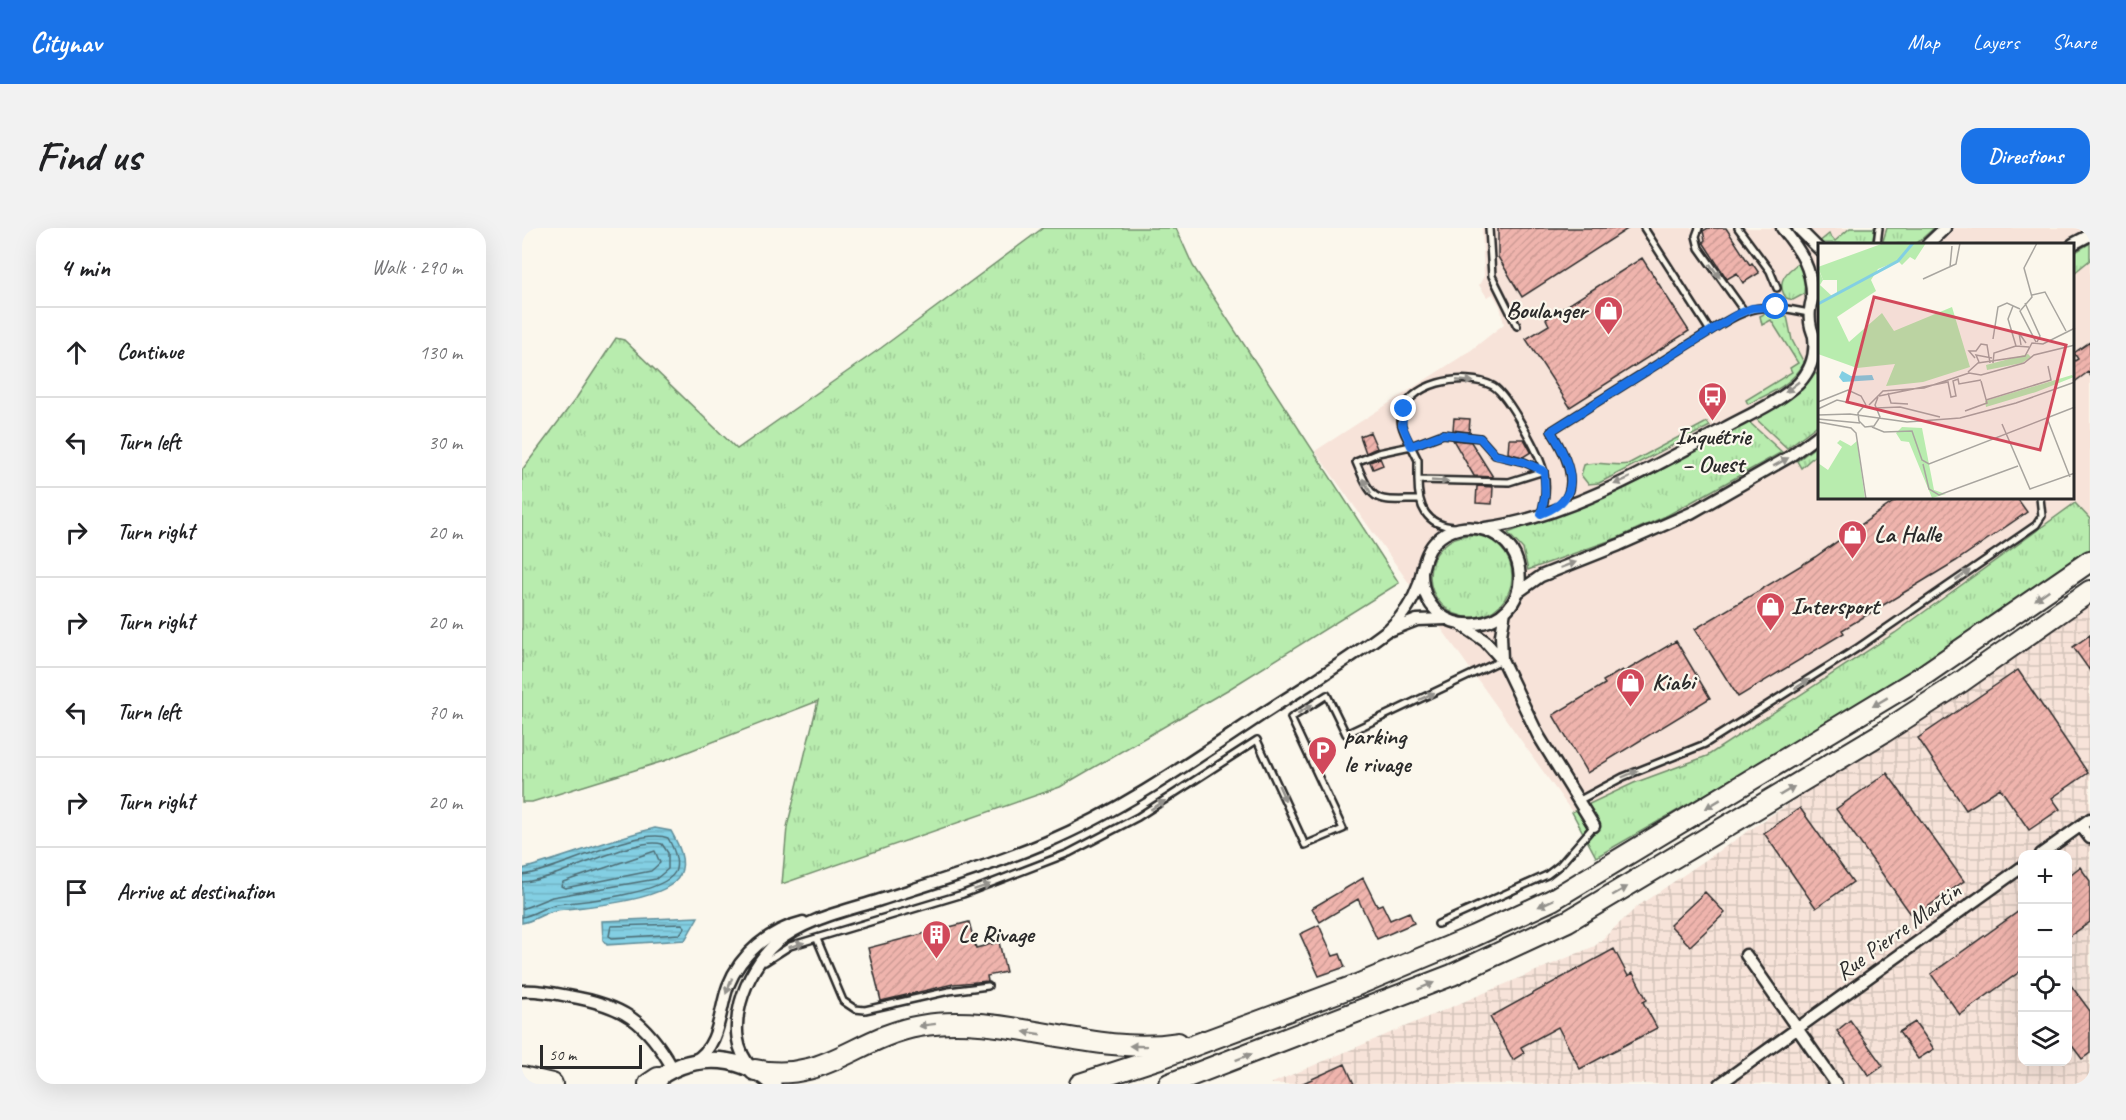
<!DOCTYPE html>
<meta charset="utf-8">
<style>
body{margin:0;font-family:Caveat,sans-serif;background:#f2f2f2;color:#202124}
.controls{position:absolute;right:18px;bottom:18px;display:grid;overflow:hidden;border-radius:12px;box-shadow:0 6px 24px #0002}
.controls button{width:54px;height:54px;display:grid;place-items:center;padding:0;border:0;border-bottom:2px solid #e0e0e0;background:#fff;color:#202124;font:30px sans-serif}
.scale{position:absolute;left:18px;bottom:15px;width:102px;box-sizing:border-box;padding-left:6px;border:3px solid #2b2b2b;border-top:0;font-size:16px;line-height:21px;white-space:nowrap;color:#2b2b2b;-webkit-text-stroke:4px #fbf7ec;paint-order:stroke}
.stop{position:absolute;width:18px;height:18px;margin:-14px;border:4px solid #1a73e8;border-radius:50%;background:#fff}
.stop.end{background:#1a73e8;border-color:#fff;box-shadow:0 2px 6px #0008}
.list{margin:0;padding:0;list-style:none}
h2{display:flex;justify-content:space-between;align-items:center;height:78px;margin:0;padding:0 24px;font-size:26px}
h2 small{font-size:20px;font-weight:400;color:#757577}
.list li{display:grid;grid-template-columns:39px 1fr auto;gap:18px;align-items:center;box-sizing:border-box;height:90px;padding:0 24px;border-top:2px solid #e0e0e0}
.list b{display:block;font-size:22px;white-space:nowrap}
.list em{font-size:20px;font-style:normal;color:#757577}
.icon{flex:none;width:33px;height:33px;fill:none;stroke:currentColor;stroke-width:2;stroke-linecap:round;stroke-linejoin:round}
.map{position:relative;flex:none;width:1568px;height:856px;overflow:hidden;border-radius:18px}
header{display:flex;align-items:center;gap:36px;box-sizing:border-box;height:84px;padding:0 30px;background:#1a73e8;color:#fff}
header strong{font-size:28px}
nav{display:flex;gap:33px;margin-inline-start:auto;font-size:21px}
.intro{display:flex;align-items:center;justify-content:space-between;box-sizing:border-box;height:144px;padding:0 36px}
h1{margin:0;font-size:42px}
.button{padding:15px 27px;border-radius:18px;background:#1a73e8;color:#fff;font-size:21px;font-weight:700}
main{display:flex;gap:36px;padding:0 36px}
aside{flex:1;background:#fff;border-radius:18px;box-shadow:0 6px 24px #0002}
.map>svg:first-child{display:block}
.built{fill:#f7e3d9;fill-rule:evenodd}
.industrial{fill:url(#industrial-grid);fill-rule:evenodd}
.grass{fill:url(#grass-tufts);stroke:#728c6c;stroke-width:1.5}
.water{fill:url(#water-rules);stroke:#608d99;stroke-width:1.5}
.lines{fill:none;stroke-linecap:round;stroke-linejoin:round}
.shore{stroke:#4e6d75;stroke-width:1.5}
.building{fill:url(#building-hatch);stroke:#2b2b2b;stroke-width:1.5}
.lane-casing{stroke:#2b2b2b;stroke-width:10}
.street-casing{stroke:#2b2b2b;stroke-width:15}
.secondary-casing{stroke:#2b2b2b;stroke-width:20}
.highway-casing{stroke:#2b2b2b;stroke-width:24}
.lane{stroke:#fbf7ec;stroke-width:5}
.street{stroke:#fbf7ec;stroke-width:10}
.secondary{stroke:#fbf7ec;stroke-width:15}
.highway{stroke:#fbf7ec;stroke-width:20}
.oneway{fill:#93918c}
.route{stroke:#1a73e8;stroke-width:8}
.labels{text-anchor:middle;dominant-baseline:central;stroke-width:4.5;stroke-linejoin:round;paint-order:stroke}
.poi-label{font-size:24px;font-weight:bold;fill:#2b2b2b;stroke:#fbf7ec;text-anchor:start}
.street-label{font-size:24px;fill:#2b2b2b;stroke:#fbf7ec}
.inset-river{fill:none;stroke:#83cfe3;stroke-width:3}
.inset-road{fill:none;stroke:#a8a59f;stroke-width:1.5}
.view{fill:#d1495b;fill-opacity:0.15;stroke:#d1495b;stroke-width:3}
.inset-edge{fill:none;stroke:#2b2b2b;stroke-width:3}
</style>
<header>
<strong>Citynav</strong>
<nav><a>Map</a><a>Layers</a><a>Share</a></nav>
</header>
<div class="intro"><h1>Find us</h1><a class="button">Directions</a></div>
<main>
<aside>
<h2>4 min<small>Walk · 290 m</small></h2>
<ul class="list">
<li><svg class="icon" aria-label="ahead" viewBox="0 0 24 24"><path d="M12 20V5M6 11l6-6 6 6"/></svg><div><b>Continue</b></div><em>130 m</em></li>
<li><svg class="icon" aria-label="left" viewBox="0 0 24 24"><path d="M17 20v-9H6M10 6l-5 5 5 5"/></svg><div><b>Turn left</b></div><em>30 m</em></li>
<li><svg class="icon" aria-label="right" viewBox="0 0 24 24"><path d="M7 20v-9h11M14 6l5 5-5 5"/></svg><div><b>Turn right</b></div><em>20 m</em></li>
<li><svg class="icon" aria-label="right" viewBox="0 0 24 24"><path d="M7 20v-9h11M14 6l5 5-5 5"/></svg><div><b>Turn right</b></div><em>20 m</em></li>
<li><svg class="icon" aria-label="left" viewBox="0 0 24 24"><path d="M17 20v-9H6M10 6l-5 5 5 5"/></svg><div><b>Turn left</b></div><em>70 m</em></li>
<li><svg class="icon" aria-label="right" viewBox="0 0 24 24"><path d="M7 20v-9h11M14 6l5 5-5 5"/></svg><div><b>Turn right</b></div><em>20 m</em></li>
<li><svg class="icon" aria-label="arrive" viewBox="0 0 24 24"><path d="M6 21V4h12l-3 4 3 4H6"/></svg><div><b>Arrive at destination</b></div></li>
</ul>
</aside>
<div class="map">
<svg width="1568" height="856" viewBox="0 0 1568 856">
<defs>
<pattern id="industrial-grid" width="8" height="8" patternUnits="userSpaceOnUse" patternTransform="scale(1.5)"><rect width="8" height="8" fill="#f7e3d9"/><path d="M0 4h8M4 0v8" fill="none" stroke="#d4c3ba"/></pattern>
<pattern id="grass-tufts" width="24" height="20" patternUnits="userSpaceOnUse" patternTransform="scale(1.5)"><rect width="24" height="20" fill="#b8ecae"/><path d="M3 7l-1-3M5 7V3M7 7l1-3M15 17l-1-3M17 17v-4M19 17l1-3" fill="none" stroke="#9ecb96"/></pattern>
<pattern id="water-rules" width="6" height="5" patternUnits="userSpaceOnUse" patternTransform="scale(1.5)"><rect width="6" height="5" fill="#83cfe3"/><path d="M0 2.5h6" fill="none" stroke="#71b2c3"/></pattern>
<pattern id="building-hatch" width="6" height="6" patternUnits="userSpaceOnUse" patternTransform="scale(1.5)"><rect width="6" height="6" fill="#efb4ad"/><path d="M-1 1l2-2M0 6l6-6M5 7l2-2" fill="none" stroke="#cd9b95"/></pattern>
</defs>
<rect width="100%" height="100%" fill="#fbf7ec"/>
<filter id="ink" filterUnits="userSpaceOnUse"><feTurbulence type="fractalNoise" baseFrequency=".0167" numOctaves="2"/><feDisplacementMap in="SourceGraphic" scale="12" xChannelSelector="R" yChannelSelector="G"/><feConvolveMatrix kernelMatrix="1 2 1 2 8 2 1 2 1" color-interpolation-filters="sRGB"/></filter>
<g filter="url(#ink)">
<path class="built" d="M960,0H1568V291L1553,275L1373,405L1185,528L1112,555L1050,584L793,223L948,123L982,96L978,78L971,66L965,69L957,57L962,48ZM1298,16H1552V270H1298Z"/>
<path class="industrial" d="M1568,371V856H748L1073,718L1116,678ZM1500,626H1546V834H1500Z"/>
<path class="grass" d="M521,0H654L671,38L877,355L707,461L538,559L260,656L265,599L296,473L142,533L10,574H0V242L55,169L94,110L102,112L215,221L359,120Z
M1328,0H1353L1350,16L1296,15L1307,6L1313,13Z
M1365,0H1412L1394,16H1360Z
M1568,15V32L1552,45V25Z
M1278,34L1283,50L1282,66L1271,72L1264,70C1253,53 1265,43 1278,34Z
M1244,85L1265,88L1270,112L1282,135C1270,157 1248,165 1226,176L1224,172L1270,144L1268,140L1276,135L1249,92L1240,97L1238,88Z
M1293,145L1298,148V195L1265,220L1233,190L1280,162Z
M1185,194L1188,198L1077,255L1066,256L1059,247L1062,237C1072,232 1093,239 1106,236Z
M1227,194L1260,224L1146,287L1095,310L1006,342L1001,321L986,305L1117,253Z
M1298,215V223L1279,240L1275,233Z
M1553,275L1568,291V321C1411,435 1243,533 1074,629L1050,584L1112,555L1185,528L1373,405Z
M908 348a41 41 0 1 1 82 0a41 41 0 1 1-82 0Z"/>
<path class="water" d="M133,600L149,603C156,616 165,632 158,647C146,673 62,679 35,682C23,684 12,693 0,695V641C45,629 88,611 133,600Z
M176,689L163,712L85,717L81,712L80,693Z"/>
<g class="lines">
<path class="shore" d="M133,623L138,635L129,643L43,660L39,658L41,654Z
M0,647C37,643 117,598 146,610C151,619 158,633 153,644C141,666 59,674 35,676C23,678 12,687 0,689
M0,654C37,652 112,608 140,616L146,625V641L134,651L30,669L0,681
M160,696L163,699L158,706L90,710L87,708L89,698Z"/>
</g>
<path class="building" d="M976,0H1107L1000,69L976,29Z
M1186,0H1204L1228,37L1230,35L1237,45L1221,55L1215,45L1205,51L1181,14L1183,12L1181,3Z
M1120,30L1167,103L1048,179L1004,111L1027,97L1024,91Z
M1568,114V147L1566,144L1551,155V134L1556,131L1552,125Z
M932,190L948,191L947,204L931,202Z
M848,204L855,220L844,225L838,208Z
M987,211H1002L1009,224L1001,229L986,225Z
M931,212L949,214L971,249L952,248Z
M858,230L861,237L851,241L848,234Z
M955,258L971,259L970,276L954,275Z
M1377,270H1495L1505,284L1434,333L1320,402L1322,405L1216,469L1173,401L1293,329Z
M1568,407V443L1551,419Z
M1154,413L1188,470L1065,545L1031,487L1083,456L1081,453L1100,442L1102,444Z
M1496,442L1566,545L1530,570L1538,581L1507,602L1478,560L1444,582L1396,510Z
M1365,545L1442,653L1391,689L1314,581Z
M1278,580L1331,654L1294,680L1242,605Z
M1558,639L1568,653V694L1545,710V649Z
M841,650L855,678L860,676L868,692L887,684L892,695L855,711L836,671L798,694L790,680Z
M1183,664L1203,685L1168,718L1148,697Z
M1500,681V742L1438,787L1409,746Z
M447,694L454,720L477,714L484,744L465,748L466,753L431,756L359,773L346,720Z
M797,697L811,728L818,726L823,739L797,748L778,706Z
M1092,721L1106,748L1111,745L1125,772L1121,774L1135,800L1058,841L1036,799L999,819L1002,825L991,832L968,789Z
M1545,752L1568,783V825L1560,831L1545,811Z
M1328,792L1361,838L1347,848L1315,803Z
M1393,794L1412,821L1396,831L1377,804Z
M823,836L832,856H779Z"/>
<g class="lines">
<defs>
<path id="lane" d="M967,0L970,48L995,98
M1122,0L1188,103C1230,77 1239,75 1287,85
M1177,0L1174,8L1177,20L1222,83
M1216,0L1248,43L1255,60
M1355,16L1357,0
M896,252V232L889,218L921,206L958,210L973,227L1002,234L1022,243
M897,272C853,272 852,277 834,234L856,225L889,218C885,210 879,201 879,192C881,154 944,143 971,158C986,167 1019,228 1022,245C1025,259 1023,273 1019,286
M1039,277C1059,256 1041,222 1029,203L1188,103
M932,299C904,297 896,279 896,252L987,254L1022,243
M1056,573L1101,549L1183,516L1334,421L1514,297L1520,288L1518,270
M916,696L1025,647L1038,637L1072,598
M295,711L321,773L333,781L343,782L427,763L466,758
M243,734L268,718L441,666L547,625L616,589L735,512L783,617L821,601L769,490L805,467L824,506L980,432"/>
<path id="street" d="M1260,0C1278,22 1291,41 1290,70
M1276,0L1298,22
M1406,16L1423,0
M1551,16L1568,7
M1294,112C1284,94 1286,73 1298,56
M963,300C1043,290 1132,239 1203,200C1227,187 1257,174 1277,155C1289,142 1294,126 1292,109
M995,365L1019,348L1097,317L1169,285L1267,229L1298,206
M941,398L963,413L980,432L1016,507L1072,598
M869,402L895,392L924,391
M980,432L979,407L983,383
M1559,598L1568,610
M1519,626L1568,591
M1224,727L1314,856
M0,763C15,762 31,765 46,768C100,777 124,792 151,841
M172,833C198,819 197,783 206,758C219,725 248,702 281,694
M230,840C197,807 224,741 254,715C283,691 323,683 358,672C414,654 471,637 525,614C602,581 670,533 739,487C782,459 827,432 867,401C881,388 891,374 897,356C901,341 902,326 913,314C941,285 991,302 997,341C1007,409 899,419 900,344
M1198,856L1500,639"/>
<path id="secondary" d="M129,856C164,825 216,824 251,856"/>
<path id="highway" d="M233,842C302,856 334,809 398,798C481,783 569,829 656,815
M0,849L30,856
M127,856L136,850
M558,856L641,829L835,757L952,708L1030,672L1399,449L1568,333
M647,856L930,747L1046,693L1362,504L1439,454L1568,363"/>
</defs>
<use href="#lane" class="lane-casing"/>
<use href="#street" class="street-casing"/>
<use href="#secondary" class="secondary-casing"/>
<use href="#highway" class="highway-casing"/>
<use href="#lane" class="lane"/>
<use href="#street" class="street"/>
<use href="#secondary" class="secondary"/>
<use href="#highway" class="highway"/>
</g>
<defs><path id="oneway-solid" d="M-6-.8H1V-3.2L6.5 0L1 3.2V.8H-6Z" transform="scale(1.5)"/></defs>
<g class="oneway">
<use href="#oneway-solid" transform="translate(1193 43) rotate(54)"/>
<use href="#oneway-solid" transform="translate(943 153) rotate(5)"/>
<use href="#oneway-solid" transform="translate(1270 159) rotate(142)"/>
<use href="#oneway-solid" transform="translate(1259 234) rotate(-29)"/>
<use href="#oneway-solid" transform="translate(918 253) rotate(3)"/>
<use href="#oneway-solid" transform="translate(1100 253) rotate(156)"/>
<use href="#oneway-solid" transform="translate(845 258) rotate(-119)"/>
<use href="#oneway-solid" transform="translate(1046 337) rotate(-20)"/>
<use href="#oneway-solid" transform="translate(1441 347) rotate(-35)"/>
<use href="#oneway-solid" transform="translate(1520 367) rotate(144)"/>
<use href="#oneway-solid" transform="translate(1280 456) rotate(-32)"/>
<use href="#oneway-solid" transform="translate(905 468) rotate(-25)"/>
<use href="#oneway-solid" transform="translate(1358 474) rotate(149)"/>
<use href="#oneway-solid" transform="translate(783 481) rotate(-32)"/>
<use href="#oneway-solid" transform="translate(1108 546) rotate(-23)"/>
<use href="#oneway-solid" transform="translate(1265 563) rotate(-31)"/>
<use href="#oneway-solid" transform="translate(760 565) rotate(66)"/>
<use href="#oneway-solid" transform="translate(1191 576) rotate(149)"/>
<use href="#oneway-solid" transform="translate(636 577) rotate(-31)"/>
<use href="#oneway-solid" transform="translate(460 659) rotate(-19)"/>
<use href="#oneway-solid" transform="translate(1098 663) rotate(-30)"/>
<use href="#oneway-solid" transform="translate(1024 675) rotate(154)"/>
<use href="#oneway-solid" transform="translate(274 717) rotate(-17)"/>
<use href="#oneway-solid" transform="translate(207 758) rotate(111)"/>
<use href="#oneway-solid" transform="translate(904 758) rotate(-22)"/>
<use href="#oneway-solid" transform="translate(405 797) rotate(173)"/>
<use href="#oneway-solid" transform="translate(510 805) rotate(-172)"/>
<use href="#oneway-solid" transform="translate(616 818) rotate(-179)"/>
<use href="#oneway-solid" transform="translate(722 829) rotate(-21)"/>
</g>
</g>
<g class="lines" filter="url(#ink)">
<path class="route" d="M882,181L880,197L889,218L921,206L958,210L973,227L1002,234L1022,243L1023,267L1019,286C1064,270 1049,235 1029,203L1214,87L1230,80L1254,79"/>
</g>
<defs>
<symbol id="shop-pin" viewBox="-11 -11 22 30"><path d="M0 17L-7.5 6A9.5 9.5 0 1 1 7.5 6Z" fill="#d1495b" stroke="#fbf7ec"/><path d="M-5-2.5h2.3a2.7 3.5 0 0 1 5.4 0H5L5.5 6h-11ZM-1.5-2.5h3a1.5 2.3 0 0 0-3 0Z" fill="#fff"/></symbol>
<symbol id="bus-pin" viewBox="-11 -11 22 30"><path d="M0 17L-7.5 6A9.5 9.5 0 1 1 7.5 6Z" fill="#d1495b" stroke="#fbf7ec"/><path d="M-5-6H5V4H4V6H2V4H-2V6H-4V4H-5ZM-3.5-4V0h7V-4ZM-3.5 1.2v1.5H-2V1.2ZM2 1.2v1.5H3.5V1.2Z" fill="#fff"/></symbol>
<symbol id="parking-pin" viewBox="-11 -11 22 30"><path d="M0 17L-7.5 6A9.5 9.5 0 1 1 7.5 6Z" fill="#d1495b" stroke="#fbf7ec"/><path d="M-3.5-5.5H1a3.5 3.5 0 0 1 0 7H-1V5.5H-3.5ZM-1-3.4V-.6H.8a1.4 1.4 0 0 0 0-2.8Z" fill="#fff"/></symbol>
<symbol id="building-pin" viewBox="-11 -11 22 30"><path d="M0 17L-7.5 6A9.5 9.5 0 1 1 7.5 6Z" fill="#d1495b" stroke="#fbf7ec"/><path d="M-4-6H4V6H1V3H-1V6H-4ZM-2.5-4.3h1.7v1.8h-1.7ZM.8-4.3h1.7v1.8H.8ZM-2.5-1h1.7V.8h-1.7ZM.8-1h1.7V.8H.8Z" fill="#fff"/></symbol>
</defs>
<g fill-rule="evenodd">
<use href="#shop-pin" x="1070" y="66" width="33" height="45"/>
<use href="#bus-pin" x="1174" y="152" width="33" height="45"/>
<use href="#shop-pin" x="1314" y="290" width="33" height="45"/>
<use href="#shop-pin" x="1232" y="362" width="33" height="45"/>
<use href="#shop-pin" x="1092" y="438" width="33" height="45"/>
<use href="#parking-pin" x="784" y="506" width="33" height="45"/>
<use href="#building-pin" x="398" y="690" width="33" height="45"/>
</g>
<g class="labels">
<g class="poi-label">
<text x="1065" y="82" text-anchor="end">Boulanger</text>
<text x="1191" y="208" text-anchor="middle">Inquétrie<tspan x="1191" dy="28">– Ouest</tspan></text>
<text x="1352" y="306">La Halle</text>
<text x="1269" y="378">Intersport</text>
<text x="1130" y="454">Kiabi</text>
<text x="822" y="508">parking<tspan x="822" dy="28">le rivage</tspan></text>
<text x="436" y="706">Le Rivage</text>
</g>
<g class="street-label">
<text transform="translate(1376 703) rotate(-36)">Rue Pierre Martin</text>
</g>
</g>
<g transform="translate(1296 15)">
<rect width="256" height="256" fill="#fbf7ec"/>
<path d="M66,0H108L97,17L92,14L84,22L80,18L60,26L53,37L58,48L19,74L31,99L64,70L76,88L134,64L152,124L105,139L68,143L77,121L39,125L0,111V57H9L19,51V37H5L0,24ZM210,111L213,114L204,120L169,127L168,122ZM254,132L256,134L218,149L168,164L167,158ZM84,184L104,185L116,247L128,251L114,255L91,199L83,198L78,190ZM22,197L33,203L39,198L47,256H0V220L10,227L24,204L19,200Z" fill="#b8ecae"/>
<path d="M0,25L5,37L2,42L15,54L9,57H0Z" fill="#b8ecae"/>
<path d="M24,128L33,133L54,132L56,137L25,139L21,134Z" fill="#83cfe3"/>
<path class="inset-river" d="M0,61L80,18L95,0"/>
<path class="inset-road" d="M132,24L134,3M105,36L138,21L142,0M214,52L227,49L248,88M207,60L222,93L219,99M195,63L190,76L198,103L211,104M175,96L180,64L189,60L202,66M218,99L202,68L214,54L206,25L219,0M203,102L201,90L208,100M157,115L151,108H158L163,101L169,102L172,120M161,119L158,112L174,115M175,120L176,110L198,103M150,129L160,120L207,113L214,100L225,101L257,85M70,150L73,160L90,161M61,153L130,139L133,154L138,153L135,138L140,136L141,141L163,137M168,157L233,137L230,123M0,159L30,147L43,153L48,162M51,162L65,148L106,145L151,130L163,132L206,120L216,112L257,102M46,163L40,170L41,178L47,184L56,183L62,174L57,162L60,154M58,165L82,164L122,174M0,166L19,157L46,163M147,168L169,160L163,138M0,172L32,171L89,179L142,175L198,160L257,139M229,175L252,234M0,176L42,180M0,179L33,185L38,190L48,256M184,181L212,246L257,230M54,184L66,189L94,188L104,217L111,221L257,164M105,221L111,246L121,252L200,223"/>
<path class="view" d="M56,54L248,102L222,207L29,159Z"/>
<rect width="256" height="256" class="inset-edge"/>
</g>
</svg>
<div class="controls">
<button>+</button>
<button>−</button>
<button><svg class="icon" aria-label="locate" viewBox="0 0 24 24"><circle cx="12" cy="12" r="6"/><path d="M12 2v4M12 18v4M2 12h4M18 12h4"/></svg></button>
<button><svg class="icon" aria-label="layers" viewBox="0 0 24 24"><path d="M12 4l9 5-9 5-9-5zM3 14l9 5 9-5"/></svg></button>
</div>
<div class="scale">50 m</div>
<div class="stop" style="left:1254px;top:79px"></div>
<div class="stop end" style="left:882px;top:181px"></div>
</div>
</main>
